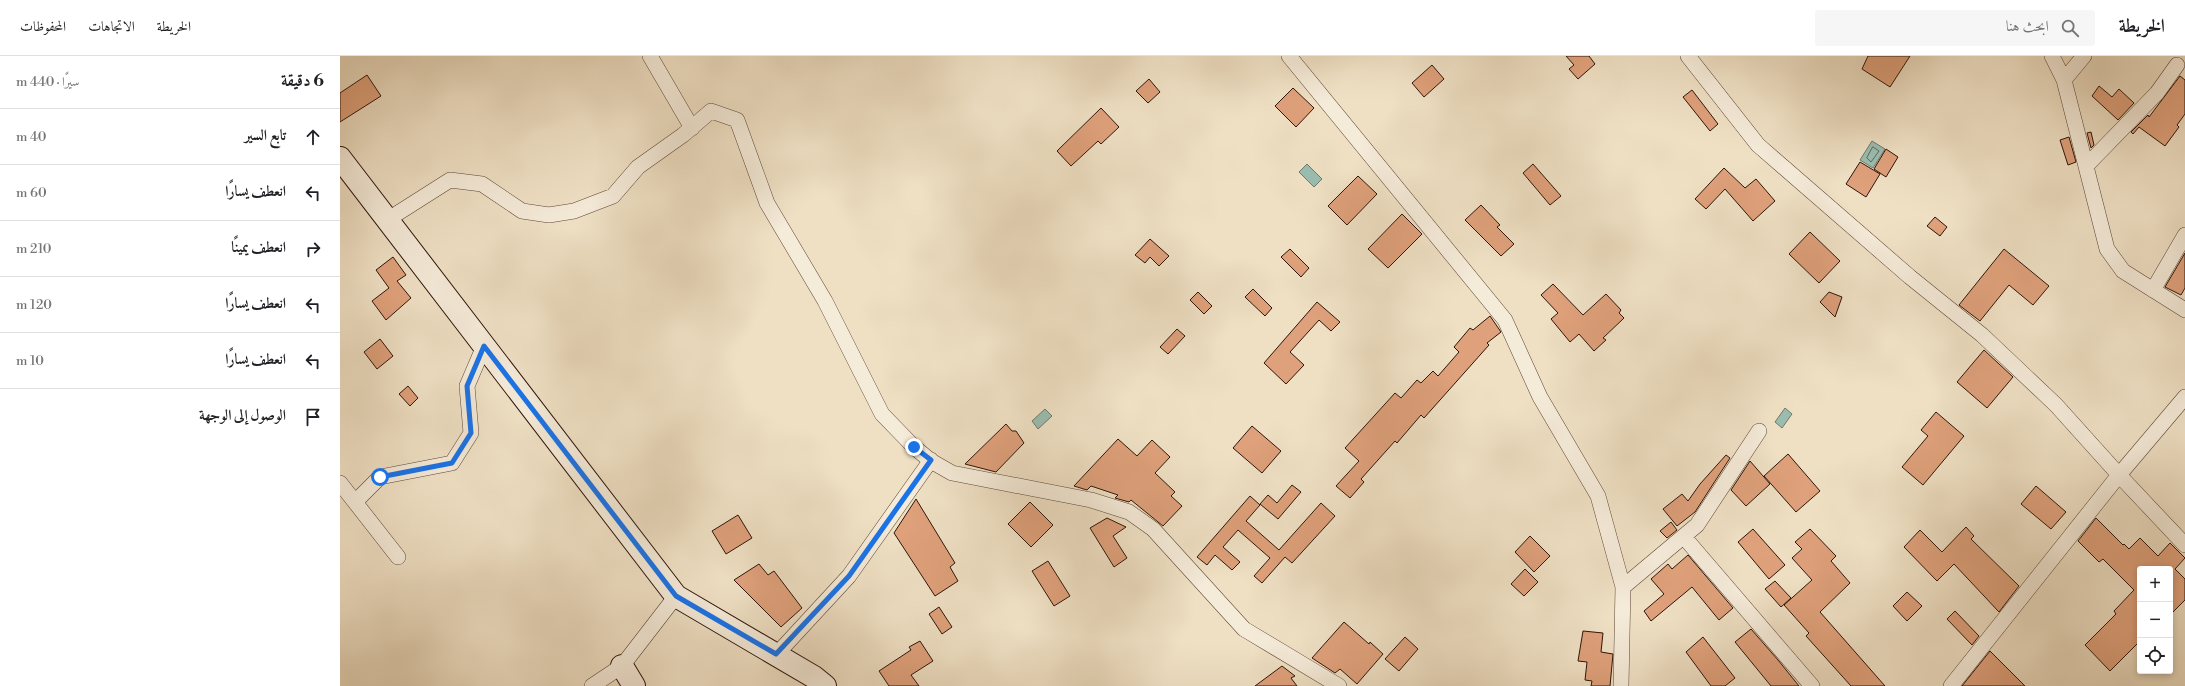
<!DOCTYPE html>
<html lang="ar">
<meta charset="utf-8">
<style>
body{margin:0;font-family:"Libre Bodoni",Amiri,serif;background:#f6f6f6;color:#202124;direction:rtl}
.controls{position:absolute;right:12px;bottom:12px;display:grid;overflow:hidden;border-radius:4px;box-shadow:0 2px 6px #0003}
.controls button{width:36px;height:36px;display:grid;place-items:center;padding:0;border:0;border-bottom:1px solid #e0e0e0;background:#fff;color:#202124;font:20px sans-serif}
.stop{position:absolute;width:12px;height:12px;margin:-9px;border:3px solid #1a73e8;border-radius:50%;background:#fff}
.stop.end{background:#1a73e8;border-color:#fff;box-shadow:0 1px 4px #0008}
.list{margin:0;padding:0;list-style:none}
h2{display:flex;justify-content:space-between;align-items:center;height:52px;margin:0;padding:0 16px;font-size:17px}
h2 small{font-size:13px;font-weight:400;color:#757577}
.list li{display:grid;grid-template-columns:26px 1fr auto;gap:12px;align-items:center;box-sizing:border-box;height:56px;padding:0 16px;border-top:1px solid #e0e0e0}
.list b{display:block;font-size:15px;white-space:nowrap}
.list em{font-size:13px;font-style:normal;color:#757577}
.icon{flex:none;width:22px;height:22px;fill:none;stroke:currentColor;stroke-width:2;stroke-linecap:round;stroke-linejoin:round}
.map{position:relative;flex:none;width:1845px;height:630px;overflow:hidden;direction:ltr}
header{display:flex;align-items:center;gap:24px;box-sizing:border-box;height:56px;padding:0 20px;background:#fff;border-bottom:1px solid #e0e0e0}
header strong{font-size:19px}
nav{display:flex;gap:22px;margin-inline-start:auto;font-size:14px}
.search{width:280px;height:36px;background:#f6f6f6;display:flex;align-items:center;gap:10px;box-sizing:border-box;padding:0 14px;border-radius:4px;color:#757577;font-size:15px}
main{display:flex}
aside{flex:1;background:#fff}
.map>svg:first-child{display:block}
.water{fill:#9abdb0;stroke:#6f796e}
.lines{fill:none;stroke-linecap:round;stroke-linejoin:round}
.shore{stroke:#64685d;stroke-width:1}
.building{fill:#dfa17b;stroke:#2e140a}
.street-casing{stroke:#5e4738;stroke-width:16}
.secondary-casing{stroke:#2e140a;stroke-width:24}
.street{stroke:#f5ebd9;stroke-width:15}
.secondary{stroke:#f5ebd9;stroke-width:22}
.route{stroke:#1a73e8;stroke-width:5}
</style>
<header>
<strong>الخريطة</strong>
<div class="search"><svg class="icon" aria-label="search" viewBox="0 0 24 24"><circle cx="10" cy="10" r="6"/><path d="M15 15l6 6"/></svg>ابحث هنا</div>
<nav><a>الخريطة</a><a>الاتجاهات</a><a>المحفوظات</a></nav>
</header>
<main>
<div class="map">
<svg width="1845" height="630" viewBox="0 0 1845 630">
<rect width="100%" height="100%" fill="#efe0c4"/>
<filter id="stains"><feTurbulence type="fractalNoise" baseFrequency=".005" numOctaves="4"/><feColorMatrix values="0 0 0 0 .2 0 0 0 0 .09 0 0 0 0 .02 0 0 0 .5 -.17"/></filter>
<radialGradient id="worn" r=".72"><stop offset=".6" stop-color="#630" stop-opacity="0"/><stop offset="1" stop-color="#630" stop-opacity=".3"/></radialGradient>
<path class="water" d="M1532,85L1545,93L1533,112L1520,104Z
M967,108L982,123L974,131L959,116Z
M1445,352L1452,358L1442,372L1435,366Z
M705,353L712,360L698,373L692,365Z"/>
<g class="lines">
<path class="shore" d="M1533,91L1539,95L1531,106L1527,102Z"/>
</g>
<path class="building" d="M1226,0H1249L1255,8L1238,23L1229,13L1234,9Z
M1528,0H1570L1550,31L1522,13Z
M1092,9L1104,23L1084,41L1072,27Z
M27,19L41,40L0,66V37Z
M1840,20L1845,24V58L1837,69L1839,71L1825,90L1799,71L1793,78L1791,76L1808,59L1809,61Z
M809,23L820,36L808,47L796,35Z
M1759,30L1772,41L1779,33L1794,47L1778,64L1752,40Z
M953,32L974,52L956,71L935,50Z
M1352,34L1378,68L1370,75L1343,41Z
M761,52L779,71L761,88L758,85L731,110L717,95Z
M1751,76L1754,89L1751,92L1747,77Z
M1729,81L1736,106L1728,109L1720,84Z
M1546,93L1558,101L1546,121L1534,113Z
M1520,106L1540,118L1526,141L1506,128Z
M1193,108L1221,140L1210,149L1183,117Z
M1384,112L1405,132L1416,123L1435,145L1413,165L1385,133L1366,153L1355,143Z
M1018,120L1037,138L1007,169L988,150Z
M1141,149L1160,169L1157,171L1174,188L1161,200L1125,164Z
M1062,158L1082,178L1048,212L1028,193Z
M1595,161L1607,171L1600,180L1587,170Z
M1470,176L1500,205L1479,227L1449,198Z
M810,183L829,200L819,210L810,201L805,207L795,199Z
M950,193L969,212L961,221L941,201Z
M1664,193L1709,230L1693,249L1669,229L1640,265L1619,249Z
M1845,197V232L1841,239L1825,231Z
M53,201L66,219L57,225L71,242L46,264L32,245L49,232L36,214Z
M1213,228L1243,259L1266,238L1281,254L1279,257L1284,262L1263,282L1266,284L1254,295L1239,278L1230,286L1211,263L1218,257L1201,239Z
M913,233L932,252L925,260L905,241Z
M858,236L872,250L864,258L850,244Z
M1489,236L1502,241L1495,261L1480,246Z
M977,246L1000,266L991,275L979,264L950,296L964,309L946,328L924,307Z
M1150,260L1161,276L1147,287L1149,289L1084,362L1081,359L1057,387L1055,385L1021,423L1024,426L1010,442L996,430L1019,405L1005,392L1055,337L1061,342L1077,324L1081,327L1093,315L1098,320L1119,296L1114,291L1130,272L1133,274Z
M837,273L845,280L828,298L820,291Z
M40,283L53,300L37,313L24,296Z
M1644,294L1673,321L1647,352L1617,326Z
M68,330L78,342L70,350L59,338Z
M1596,356L1624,380L1583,429L1562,411L1588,380L1581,374Z
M666,368L672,375H676L684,387L656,416L625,408Z
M912,370L941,395L922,417L893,392Z
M778,383L797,400L812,384L830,401L815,417L835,436L831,440L842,450L823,470L791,444L789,446L775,442L778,439L751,430L747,434L734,430Z
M1448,398L1480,435L1456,456L1424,420Z
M1386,399L1390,402L1355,456L1337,470L1323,453L1342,438L1348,445L1360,428Z
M1410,405L1430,428L1406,450L1391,434Z
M952,429L961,436L938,463L920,448L928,439L937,447Z
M1696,430L1726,456L1711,473L1681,448Z
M910,440L920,449L906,465L939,494L981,447L995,460L952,507L945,501L922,527L914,520L930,502L898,474L883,491L900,506L892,514L875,499L867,509L857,501Z
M576,443L615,507L610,511L618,525L595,540L554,477Z
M690,446L713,469L691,491L668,468Z
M398,459L412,482L386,498L372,475Z
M767,462L786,471L773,480L787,502L774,511L750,472Z
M1756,462L1783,489L1784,488L1789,493L1800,482L1818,500L1830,487L1845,502L1835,513L1845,523V544L1830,559V513H1800V585L1770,615L1745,589L1776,558L1774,555L1794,534L1763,503L1759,506L1738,485Z
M1331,466L1337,474L1327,482L1320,475Z
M1626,471L1634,480L1631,483L1679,530L1659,556L1614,508L1597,525L1564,491L1580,474L1602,496Z
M1413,473L1445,509L1429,523L1398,486Z
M1470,473L1496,500L1491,505L1510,527L1480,556L1545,630H1511L1466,580L1469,577L1444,549L1472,524L1452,502L1462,493L1455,486Z
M1190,480L1210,500L1194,516L1175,496Z
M1348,499L1393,552L1379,564L1352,531L1311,565L1304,555L1324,538L1311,523L1328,508L1332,513Z
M708,505L730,540L714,550L692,515Z
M419,508L428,519L434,515L462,552L441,571L394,524Z
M1185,513L1198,526L1184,540L1171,528Z
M1435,525L1451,542L1441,551L1425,533Z
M1567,536L1582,550L1567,565L1553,550Z
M599,551L612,571L602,578L589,558Z
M1615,555L1639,580L1632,589L1607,563Z
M1004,566L1029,588L1030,586L1043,598L1017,628L1000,613L995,617L972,602Z
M1411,573L1438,604L1459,630H1431L1395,586Z
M1243,575L1263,577L1261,596L1273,598L1270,630H1251L1252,625L1245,624L1247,606L1238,605Z
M1065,581L1078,593L1059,615L1045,603Z
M1363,581L1395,622L1385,630H1371L1346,596Z
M580,585L593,605L571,619L579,630H549L539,615L571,594L569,591Z
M1650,595L1685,630H1622Z
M942,610L955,620L951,622L957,630H915Z"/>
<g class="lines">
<defs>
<path id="street" d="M310,0L352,72
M949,0L1165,264L1200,341L1258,440L1283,531L1281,630
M1348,0L1418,89L1570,221L1642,279L1716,349L1779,419L1845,489
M1712,0L1724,24L1767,193L1783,215L1845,254
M1724,24L1744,0
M1746,110L1817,37L1837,9
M47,164L110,124L142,128L182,155L209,159L234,155L273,140L298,111L343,79L371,55L397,64L427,147L485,245L542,358L574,391L591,405L612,417L751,444L789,456L813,473L904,573L999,630
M1813,234L1845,179
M0,427L58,501
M15,446L40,421L112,407L131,377L127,330L144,290
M1344,481L1472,630
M1283,531L1357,469L1419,375
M436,599L509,520L591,404
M252,630L282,610L336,540
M1611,630L1779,419L1845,341"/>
<path id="secondary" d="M0,102L336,540L474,621L485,630
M282,610L294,630"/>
</defs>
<use href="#street" class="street-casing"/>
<use href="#secondary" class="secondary-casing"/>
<use href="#street" class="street"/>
<use href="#secondary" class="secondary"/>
</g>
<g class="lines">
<path class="route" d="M40,421L112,407L131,377L127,330L144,290L336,540L436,598L509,520L591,404L574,391"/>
</g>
<rect width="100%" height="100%" filter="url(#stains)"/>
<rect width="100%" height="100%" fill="url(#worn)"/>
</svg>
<div class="controls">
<button>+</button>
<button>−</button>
<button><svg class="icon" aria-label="locate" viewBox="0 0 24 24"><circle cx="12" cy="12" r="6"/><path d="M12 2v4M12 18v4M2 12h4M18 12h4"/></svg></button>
</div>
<div class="stop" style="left:40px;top:421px"></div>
<div class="stop end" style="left:574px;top:391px"></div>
</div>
<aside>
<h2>6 دقيقة<small>سيرًا · 440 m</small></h2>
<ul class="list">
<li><svg class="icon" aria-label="ahead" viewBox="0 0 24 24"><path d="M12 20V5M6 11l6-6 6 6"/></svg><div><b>تابع السير</b></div><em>40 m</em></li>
<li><svg class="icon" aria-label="left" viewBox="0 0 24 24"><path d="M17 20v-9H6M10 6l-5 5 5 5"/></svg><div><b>انعطف يسارًا</b></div><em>60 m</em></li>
<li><svg class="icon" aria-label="right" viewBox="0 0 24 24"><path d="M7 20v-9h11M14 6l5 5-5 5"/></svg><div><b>انعطف يمينًا</b></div><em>210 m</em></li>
<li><svg class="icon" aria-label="left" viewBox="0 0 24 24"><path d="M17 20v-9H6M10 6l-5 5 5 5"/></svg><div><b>انعطف يسارًا</b></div><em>120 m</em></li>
<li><svg class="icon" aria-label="left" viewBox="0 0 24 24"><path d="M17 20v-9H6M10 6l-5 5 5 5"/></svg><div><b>انعطف يسارًا</b></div><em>10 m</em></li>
<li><svg class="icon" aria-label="arrive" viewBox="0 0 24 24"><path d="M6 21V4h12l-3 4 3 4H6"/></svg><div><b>الوصول إلى الوجهة</b></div></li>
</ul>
</aside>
</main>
